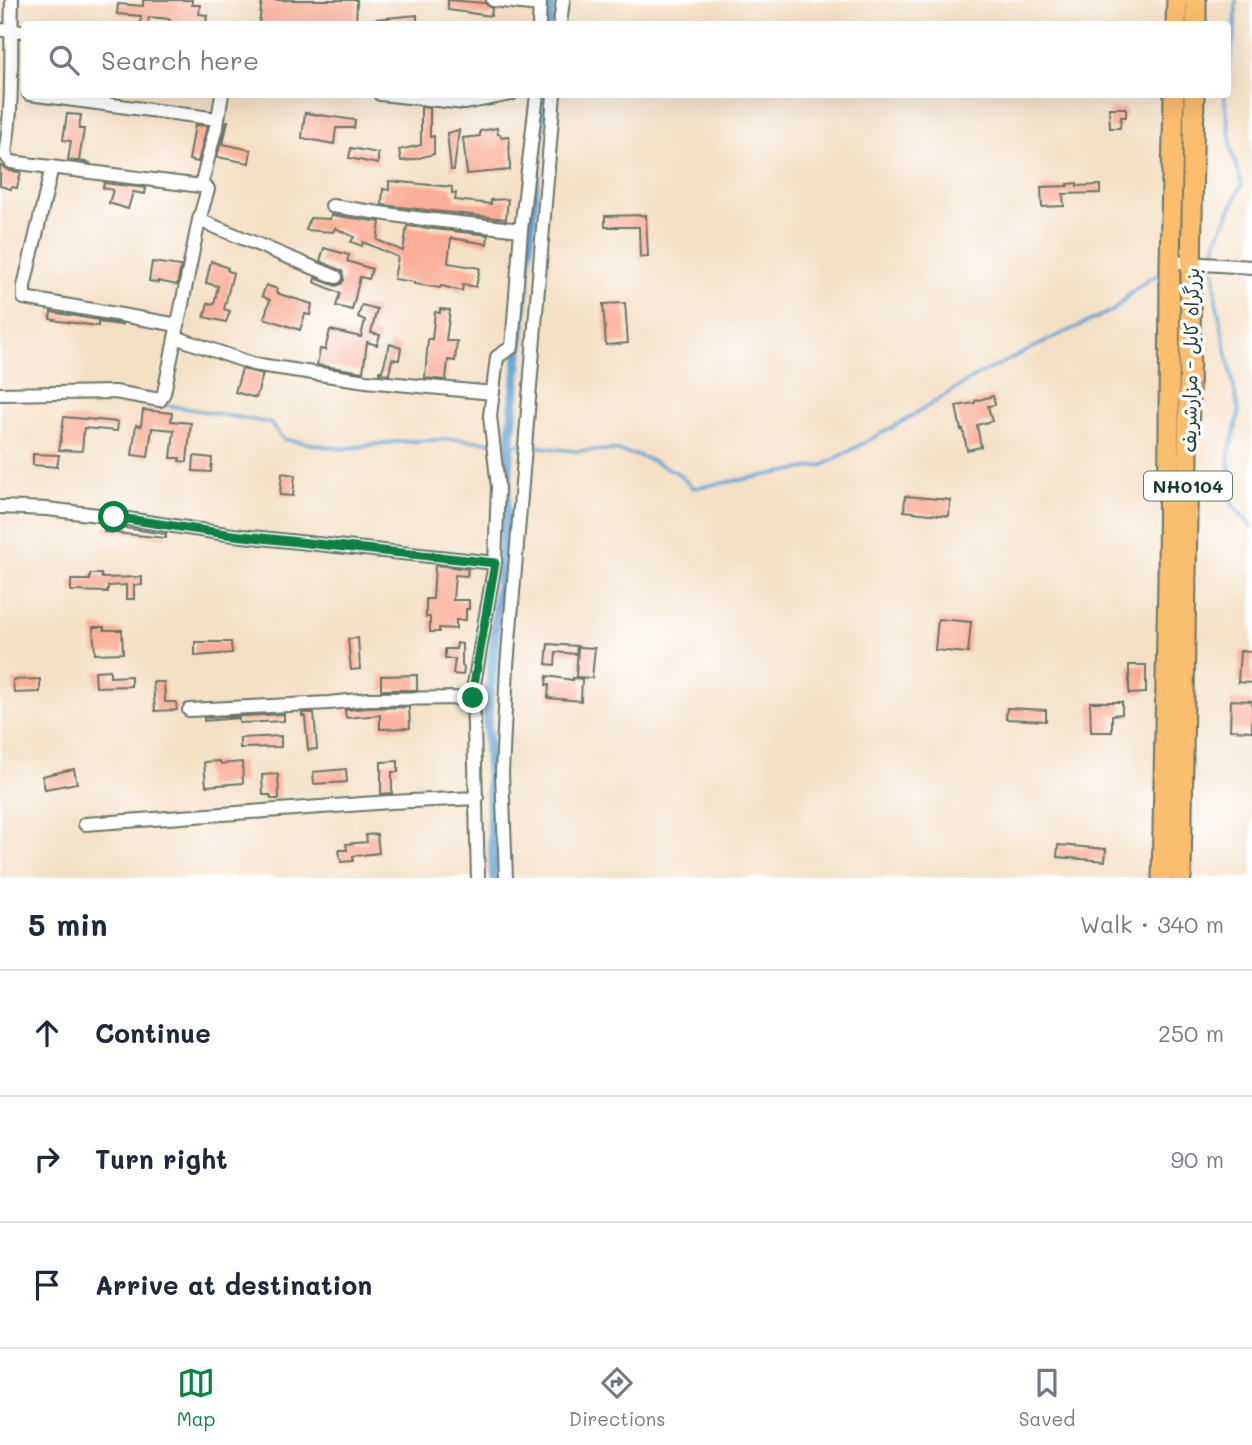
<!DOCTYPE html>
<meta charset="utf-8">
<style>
body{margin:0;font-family:Mali,"Playpen Sans Arabic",sans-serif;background:#f6f6f7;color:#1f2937}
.stop{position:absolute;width:21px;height:21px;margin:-16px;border:5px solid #0b8043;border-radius:50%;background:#fff}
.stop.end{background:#0b8043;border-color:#fff;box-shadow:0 2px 7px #0008}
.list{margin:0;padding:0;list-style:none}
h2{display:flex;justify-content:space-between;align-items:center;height:91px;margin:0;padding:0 28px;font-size:30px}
h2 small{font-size:23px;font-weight:400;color:#747a83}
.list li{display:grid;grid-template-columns:46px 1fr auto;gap:21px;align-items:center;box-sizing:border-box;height:126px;padding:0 28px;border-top:2px solid #e0e1e3}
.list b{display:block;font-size:26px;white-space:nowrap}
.list em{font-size:23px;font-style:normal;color:#747a83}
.icon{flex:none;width:38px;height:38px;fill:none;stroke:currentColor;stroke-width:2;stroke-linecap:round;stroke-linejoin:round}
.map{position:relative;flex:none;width:1252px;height:878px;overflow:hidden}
.search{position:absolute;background:#fff;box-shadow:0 7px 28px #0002;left:21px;right:21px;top:21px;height:77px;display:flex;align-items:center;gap:18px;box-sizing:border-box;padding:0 24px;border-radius:7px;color:#747a83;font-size:26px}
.sheet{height:469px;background:#fff}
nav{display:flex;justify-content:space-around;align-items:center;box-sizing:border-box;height:98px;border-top:2px solid #e0e1e3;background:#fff;font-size:19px;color:#747a83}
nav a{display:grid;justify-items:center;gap:4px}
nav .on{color:#0b8043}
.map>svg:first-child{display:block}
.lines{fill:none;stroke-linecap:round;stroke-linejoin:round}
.stream{stroke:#5fa1d3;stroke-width:3.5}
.canal{stroke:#5fa1d3;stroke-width:10}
.building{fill:#faad97}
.minor-casing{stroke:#6a7667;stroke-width:16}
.trunk-casing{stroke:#6a7667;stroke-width:23}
.minor{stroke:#fff;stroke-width:12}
.trunk{stroke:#fbbd6e;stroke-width:19}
.route{stroke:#0b8043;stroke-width:9}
.labels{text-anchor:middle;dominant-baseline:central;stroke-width:7;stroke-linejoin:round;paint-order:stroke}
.shield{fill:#fff;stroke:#627771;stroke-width:2}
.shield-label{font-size:18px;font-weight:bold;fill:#1f3d34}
.street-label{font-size:19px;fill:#1f3d34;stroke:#fff}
</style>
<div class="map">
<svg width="1252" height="878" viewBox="0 0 1252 878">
<rect width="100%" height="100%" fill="#fff"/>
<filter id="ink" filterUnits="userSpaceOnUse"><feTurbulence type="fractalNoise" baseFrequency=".0143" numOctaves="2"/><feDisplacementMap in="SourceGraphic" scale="14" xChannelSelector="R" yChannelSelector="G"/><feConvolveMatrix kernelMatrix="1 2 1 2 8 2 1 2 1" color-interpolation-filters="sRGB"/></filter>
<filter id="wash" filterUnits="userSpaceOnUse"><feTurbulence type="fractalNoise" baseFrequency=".00686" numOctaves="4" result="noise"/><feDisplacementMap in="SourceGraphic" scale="28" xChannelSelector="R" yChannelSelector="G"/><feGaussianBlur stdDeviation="1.57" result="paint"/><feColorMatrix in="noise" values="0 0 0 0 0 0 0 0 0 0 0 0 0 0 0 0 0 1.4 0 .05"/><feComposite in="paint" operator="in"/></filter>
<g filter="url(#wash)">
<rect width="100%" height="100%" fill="#f4e0c5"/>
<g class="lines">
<path class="stream" d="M1228,70L1235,31L1236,0
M1214,260L1217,239L1242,184L1232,152L1224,94
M1215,271L1216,300L1239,413L1229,454L1231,503L1252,527
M161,404L270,423L283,439L341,449L395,442L453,439L489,442
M497,442L517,445L525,442L541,447L574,451L614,450L643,457L676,472L694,488L824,465L907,419L974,377L1059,335L1114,310L1132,292L1149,279L1161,274"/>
<path class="canal" d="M549,24L551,0
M494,878L487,722L505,520L511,434L543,94"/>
</g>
<g id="blocks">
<path class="building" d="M143,0H192V5H200L199,14L207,15L206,24H169L170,19L149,17L148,24H140L141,16L117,14L118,4L143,6Z
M262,0H357L356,24H259Z
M448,0L485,3L492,9L491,16L448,10Z
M417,15V24H377L376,19Z
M421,107L430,108V137L434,136V154L411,160L401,161L399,150L421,145Z
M1109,108H1126V117H1121L1120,128H1110Z
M305,113L355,120L354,128H336L334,144L302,138Z
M67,114L81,115L79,129H84L79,161L91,163L68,160L71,141L63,140Z
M227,121H228L223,144L251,150L249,163L217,157Z
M195,125L207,126L198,162L189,160Z
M497,128L498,134H500L501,137L509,136L510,170L467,174L463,138L480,136V131Z
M459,130L454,170H451L447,133Z
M351,148L378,153V164L349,158Z
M0,165L9,171L21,172L17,188L12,187L11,189L0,186Z
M389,181L452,187V193H456L455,200L491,204V200L508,199L506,219L382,205L383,189L389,190Z
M104,183L146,188L145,194L133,192L128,209L109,203L113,190L103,188Z
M1077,183V186L1100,185V193L1063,194L1064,206L1042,207L1041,187L1068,186V184Z
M331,215L380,222L377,240L403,251L407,226L488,235L487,244L451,238L448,263L480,268L476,287L463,284L462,291L441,286L440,288L414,284V282L394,279L398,257L363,242L362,246L351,242L354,237L335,228L333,232L306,230L310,218L330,219Z
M646,215L648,256L640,257L639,227H605V216Z
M324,248L349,255L347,261L372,269L369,279L360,277L352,310L336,306L340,293L314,282L315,278L336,286L341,284L344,280L342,271L320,261Z
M211,261L228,268L227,270L233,273L224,309L230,311L226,322L204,317L208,303L214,304L218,286L206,283Z
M152,262L181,266L177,285L158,281V283L149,281Z
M266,285L277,289L276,293L312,304L310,315L305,314L300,330L264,318L270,300L262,296Z
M625,303L628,343L606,345L603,304Z
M362,305L377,309L371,333L380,335L377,345L367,342L363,372L317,365L320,349L325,350L330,330L361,337L365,320L358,317Z
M440,309L450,310L446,341H457L455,361L448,360L446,380L425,378L428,339H432L435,312L440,313Z
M51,312L122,324V325L98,322V326L59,321L50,319Z
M390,344L401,348L399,360L392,359L389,374L379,373V371H382Z
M242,369L263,374L256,398L235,392Z
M993,396L995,405L988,406L992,421L977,425L981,447L967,450L963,429L961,430L956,406L975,403V401Z
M143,410L172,413L171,421L191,423L187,462L179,461L180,458H171L174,430L152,428L148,457L132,455L136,425L141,426Z
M64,417L118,422L117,431L84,428L82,451L59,450Z
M33,454L59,455L57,467L33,465Z
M194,456L212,458L211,472L193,471Z
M282,473L295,475L293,496L280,495Z
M905,496L950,500L949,516L904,511Z
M104,525L166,534V538L104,532Z
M435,565L468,569L467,576L455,575L453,600H469V609H466V620H456V629L439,628V632H430V617H426V599H433Z
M90,574H101L102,578L142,577V585H134V599H126V585L108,586V592L71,591V580H90Z
M938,619L971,622L968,653L935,650Z
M93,627H104V630H122L123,653L95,654Z
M358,638L360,669L351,670L348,639Z
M195,642H231L232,653L195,656Z
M457,643L462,644V666L464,667L463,675L453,674L455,659H445V649H456Z
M548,644L577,646L576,654L556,652L555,665L546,664Z
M578,647L595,648L592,678L576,677Z
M1240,651L1252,652V683L1238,682Z
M1129,665H1146V693L1129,694Z
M110,670V677L131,676V686L96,687L95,671Z
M417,675V690H381V676Z
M547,676L573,680V678L582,679L581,701L548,698L549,685H546Z
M40,679V692L14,693L13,680Z
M153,682H164L165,702H176L177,710L155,711Z
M1231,700L1252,701V731L1230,730Z
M1090,702H1122V714L1112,715V732H1091Z
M409,707L410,728L380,729V715L346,718L345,710L368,708Z
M1007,708L1046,710V721L1006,719Z
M302,713H314L317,749L308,750L305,716H302Z
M284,714V721L239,723V718L204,721V718Z
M281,736V747L240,748V738Z
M220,761L221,764L242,762L243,783L206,786L204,762Z
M398,761V772H392V793L381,794V762Z
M74,769L77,783L45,789L42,776Z
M346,769L347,782L314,784L313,772Z
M278,774L279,799H271L270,795H263L262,775Z
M377,834L379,853L353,856V861L341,862L339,850H347L346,844L367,842L366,835Z
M1058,845L1106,849L1105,861L1057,857Z"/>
</g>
</g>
<g filter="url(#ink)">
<use href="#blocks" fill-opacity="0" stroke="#6a7667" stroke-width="2"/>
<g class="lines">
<defs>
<path id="minor" d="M12,0C10,52 14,103 5,154L11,162L201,186
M493,0L540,5
M539,24L540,0
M560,24L563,0
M0,30L24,31
M29,94L218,119
M380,94L465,103L511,94
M52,167L24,286V298L178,325
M332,206L407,217L521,230
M199,220L336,277
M1170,262L1252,267
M175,337L253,364L366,381L493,393
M0,394L115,392L160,400L164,393L199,220L208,189L201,186L218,119L222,94
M0,507L47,509L115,517L233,535L495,563
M189,710L329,703L368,699L473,698
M85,824L390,802L477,798
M478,878L473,690L495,563L498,487L490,416L497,357L512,347L521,230L537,94
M506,878L502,773L507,666L554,94"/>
<path id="trunk" d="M1176,24L1177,0
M1196,24V0
M1162,878L1168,581L1170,262L1174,94
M1181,878L1194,94"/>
</defs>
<use href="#minor" class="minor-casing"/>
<use href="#trunk" class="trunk-casing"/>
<use href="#minor" class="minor"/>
<use href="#trunk" class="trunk"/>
</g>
</g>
<g class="lines" filter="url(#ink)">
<path class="route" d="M114,517L233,535L495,563L473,690V698"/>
</g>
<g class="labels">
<rect class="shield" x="1144" y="471.5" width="88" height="29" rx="5"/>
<g class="shield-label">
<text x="1188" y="486">NH0104</text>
</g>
<g class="street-label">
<text transform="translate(1190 360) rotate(-89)">بزرگراه کابل - مزارشریف</text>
</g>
</g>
</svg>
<div class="stop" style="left:114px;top:517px"></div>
<div class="stop end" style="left:473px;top:698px"></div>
<div class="search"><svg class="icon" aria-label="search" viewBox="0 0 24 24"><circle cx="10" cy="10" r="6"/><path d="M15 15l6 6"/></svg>Search here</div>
</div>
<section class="sheet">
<h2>5 min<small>Walk · 340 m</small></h2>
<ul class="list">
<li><svg class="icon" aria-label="ahead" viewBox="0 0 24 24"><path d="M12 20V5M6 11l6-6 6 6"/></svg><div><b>Continue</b></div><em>250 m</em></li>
<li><svg class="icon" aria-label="right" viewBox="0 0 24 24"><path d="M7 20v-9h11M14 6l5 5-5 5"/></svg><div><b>Turn right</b></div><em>90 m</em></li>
<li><svg class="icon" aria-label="arrive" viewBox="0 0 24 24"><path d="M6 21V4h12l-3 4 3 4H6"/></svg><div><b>Arrive at destination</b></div></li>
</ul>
</section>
<nav>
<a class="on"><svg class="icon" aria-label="map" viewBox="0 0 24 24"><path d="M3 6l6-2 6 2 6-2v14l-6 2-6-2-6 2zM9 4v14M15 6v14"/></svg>Map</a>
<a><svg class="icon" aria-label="directions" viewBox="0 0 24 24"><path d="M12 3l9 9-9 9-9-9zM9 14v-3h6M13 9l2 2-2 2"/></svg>Directions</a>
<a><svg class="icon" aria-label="saved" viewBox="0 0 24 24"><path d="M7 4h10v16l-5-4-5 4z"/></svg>Saved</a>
</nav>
